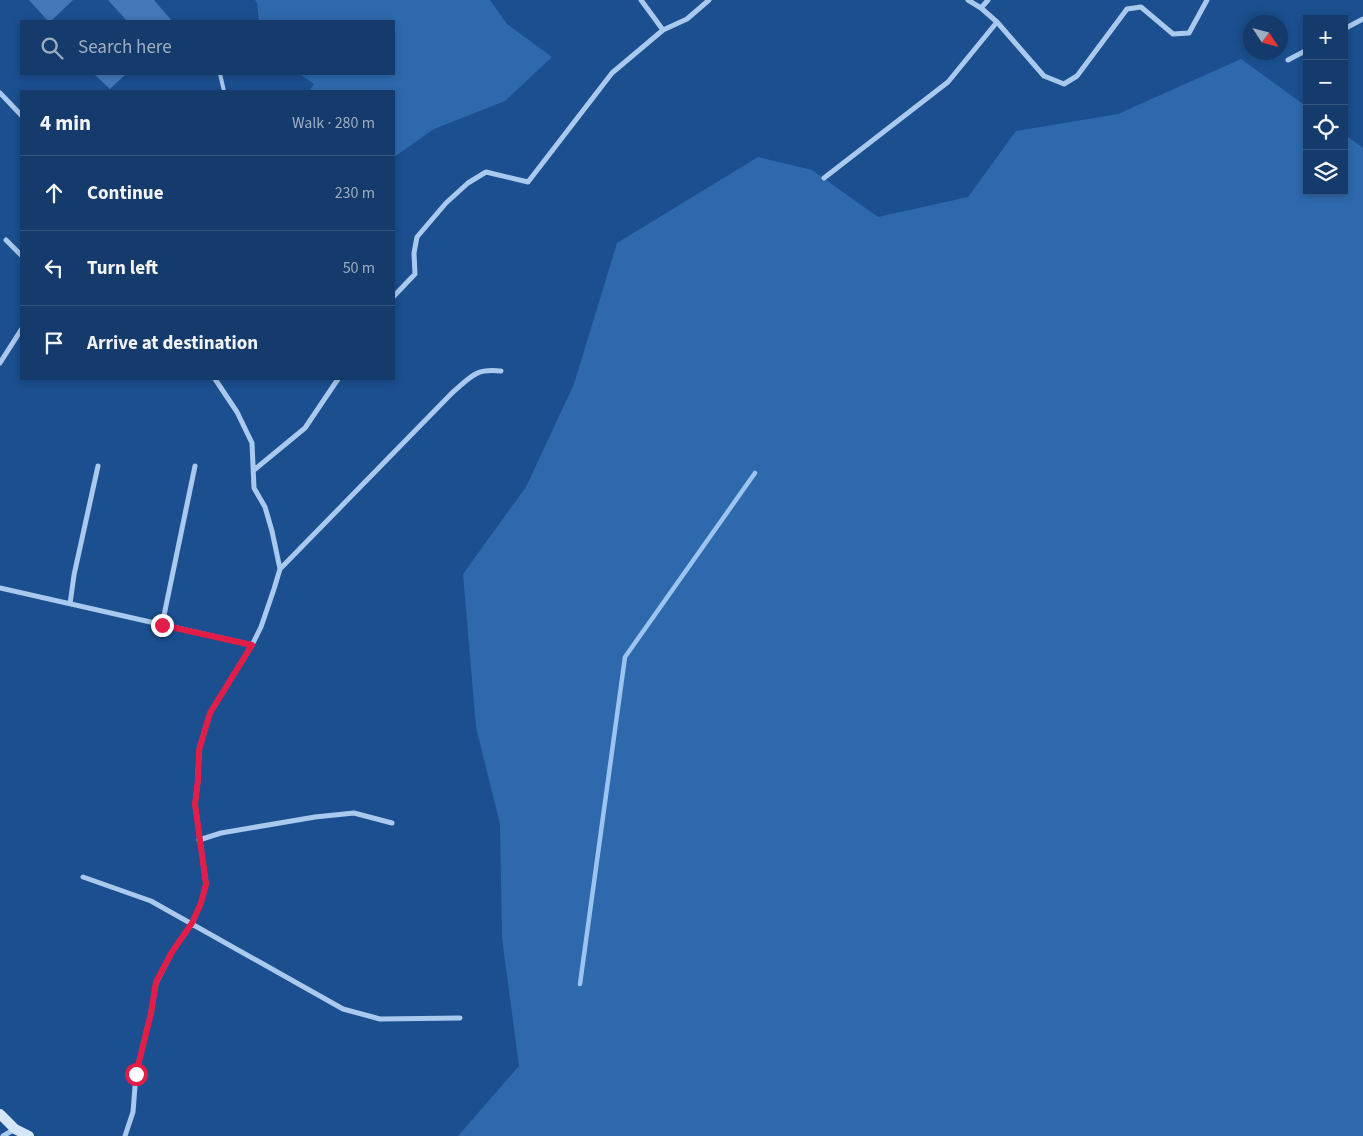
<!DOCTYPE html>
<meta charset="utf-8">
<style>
body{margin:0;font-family:"Source Sans 3",sans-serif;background:#1d4271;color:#f1f3f6}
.controls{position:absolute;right:15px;top:15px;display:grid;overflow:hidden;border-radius:0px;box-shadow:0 2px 8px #0003}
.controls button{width:45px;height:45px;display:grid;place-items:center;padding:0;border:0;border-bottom:1px solid #33557e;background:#143b6b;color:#f1f3f6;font:25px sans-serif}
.compass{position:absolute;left:1243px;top:15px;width:45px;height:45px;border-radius:50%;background:#143b6b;box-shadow:0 2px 8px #0003;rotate:126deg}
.stop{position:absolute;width:15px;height:15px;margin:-11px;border:4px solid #e11d48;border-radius:50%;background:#fff}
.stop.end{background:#e11d48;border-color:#fff;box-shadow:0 1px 5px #0008}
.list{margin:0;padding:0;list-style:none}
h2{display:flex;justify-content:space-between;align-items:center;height:65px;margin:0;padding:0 20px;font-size:21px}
h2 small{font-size:16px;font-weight:400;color:#9dadc1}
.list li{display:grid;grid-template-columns:32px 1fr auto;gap:15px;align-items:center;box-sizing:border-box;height:75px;padding:0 20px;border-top:1px solid #33557e}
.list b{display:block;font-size:19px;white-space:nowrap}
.list em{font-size:16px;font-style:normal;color:#9dadc1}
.icon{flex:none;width:28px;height:28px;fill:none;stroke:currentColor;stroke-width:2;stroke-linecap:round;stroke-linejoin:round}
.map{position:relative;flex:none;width:1363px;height:1136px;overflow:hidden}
.search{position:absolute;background:#143b6b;box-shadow:0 2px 8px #0003;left:20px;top:20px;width:375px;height:55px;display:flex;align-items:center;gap:12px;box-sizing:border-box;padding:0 18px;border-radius:0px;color:#9dadc1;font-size:19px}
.panel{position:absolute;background:#143b6b;box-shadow:0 2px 8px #0003;left:20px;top:90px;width:375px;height:290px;border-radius:0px}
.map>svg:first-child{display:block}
.green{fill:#2e69ad}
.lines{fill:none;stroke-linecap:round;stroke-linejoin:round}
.stream{stroke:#9cc4f0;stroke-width:4.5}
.building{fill:#4478b7}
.lane{stroke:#a9c9ee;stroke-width:4}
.street{stroke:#a9c9ee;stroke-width:5}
.secondary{stroke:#d6e6fa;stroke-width:10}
.route{stroke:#e11d48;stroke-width:6}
</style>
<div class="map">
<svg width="1363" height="1136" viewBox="0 0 1363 1136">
<rect width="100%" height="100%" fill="#1b4f8f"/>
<path class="green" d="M255,0H490L507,24L552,57L505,101L434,129L394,157V91H309L314,84L300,74H394V21H259L257,3Z
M1241,59L1307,107V191H1344V134L1363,148V1136H458L519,1066L502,938L500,824L476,727L463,574L526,487L574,384L617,243L758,157L812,170L878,217L968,197L1016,131L1118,114Z"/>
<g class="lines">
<path class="stream" d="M580,984L625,657L755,473"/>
</g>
<path class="building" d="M29,0H73L51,21H48Z
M108,0H154L172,21H127Z
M94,74H126L110,89Z"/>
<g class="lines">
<path class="lane" d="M220,74L224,91"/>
<path class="street" d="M641,0L663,30
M968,0L981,8L997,22L1044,76L1064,84L1077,76L1127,9L1141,7L1173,34L1189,33L1207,0
M981,8L988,0
M1344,29L1363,19
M1288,60L1307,50
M0,93L21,115
M824,178L948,82L997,22
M6,240L21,255
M394,296L415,274L414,253L417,237L446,203L468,183L486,172L528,182L612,73L663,30L687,19L709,0
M0,363L21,330
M254,470L305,428L338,379
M280,569L452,393C471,377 475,368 501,371
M0,588L252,645
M70,604L74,575L98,466
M162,625L195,466
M199,840L221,833L315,817L354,813L392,823
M83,877L151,901L343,1009L380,1019L460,1018
M3,1136L15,1129
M125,1136L133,1112L136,1074L151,1013L156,983L172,952L192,923L201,903L206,884L195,804L198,780L199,750L210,713L252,645L261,627L274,589L280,569L272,531L265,507L254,488L252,443L237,412L215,379"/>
<path class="secondary" d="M0,1114L15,1129L29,1136"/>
</g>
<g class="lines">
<path class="route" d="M136,1074L151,1013L156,982L172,952L192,923L201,903L206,884L195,804L198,780L199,750L210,713L252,645L162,625"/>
</g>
</svg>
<div class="controls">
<button>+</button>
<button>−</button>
<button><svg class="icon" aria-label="locate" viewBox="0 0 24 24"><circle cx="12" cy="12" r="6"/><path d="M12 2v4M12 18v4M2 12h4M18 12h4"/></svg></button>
<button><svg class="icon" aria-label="layers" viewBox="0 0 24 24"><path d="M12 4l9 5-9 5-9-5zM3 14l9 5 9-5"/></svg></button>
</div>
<svg class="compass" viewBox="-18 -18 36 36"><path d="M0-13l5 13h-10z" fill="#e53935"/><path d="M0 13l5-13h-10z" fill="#9dadc1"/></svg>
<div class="stop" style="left:136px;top:1074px"></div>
<div class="stop end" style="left:162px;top:625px"></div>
<div class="search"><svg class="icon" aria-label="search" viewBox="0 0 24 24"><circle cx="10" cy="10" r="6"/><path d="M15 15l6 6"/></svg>Search here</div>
<section class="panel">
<h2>4 min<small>Walk · 280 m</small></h2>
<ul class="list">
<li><svg class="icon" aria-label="ahead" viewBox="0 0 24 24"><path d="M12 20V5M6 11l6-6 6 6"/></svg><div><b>Continue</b></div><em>230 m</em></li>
<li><svg class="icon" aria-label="left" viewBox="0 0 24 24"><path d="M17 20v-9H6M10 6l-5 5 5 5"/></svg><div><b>Turn left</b></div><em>50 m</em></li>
<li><svg class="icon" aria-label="arrive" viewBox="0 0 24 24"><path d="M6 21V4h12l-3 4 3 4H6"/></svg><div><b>Arrive at destination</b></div></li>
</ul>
</section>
</div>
